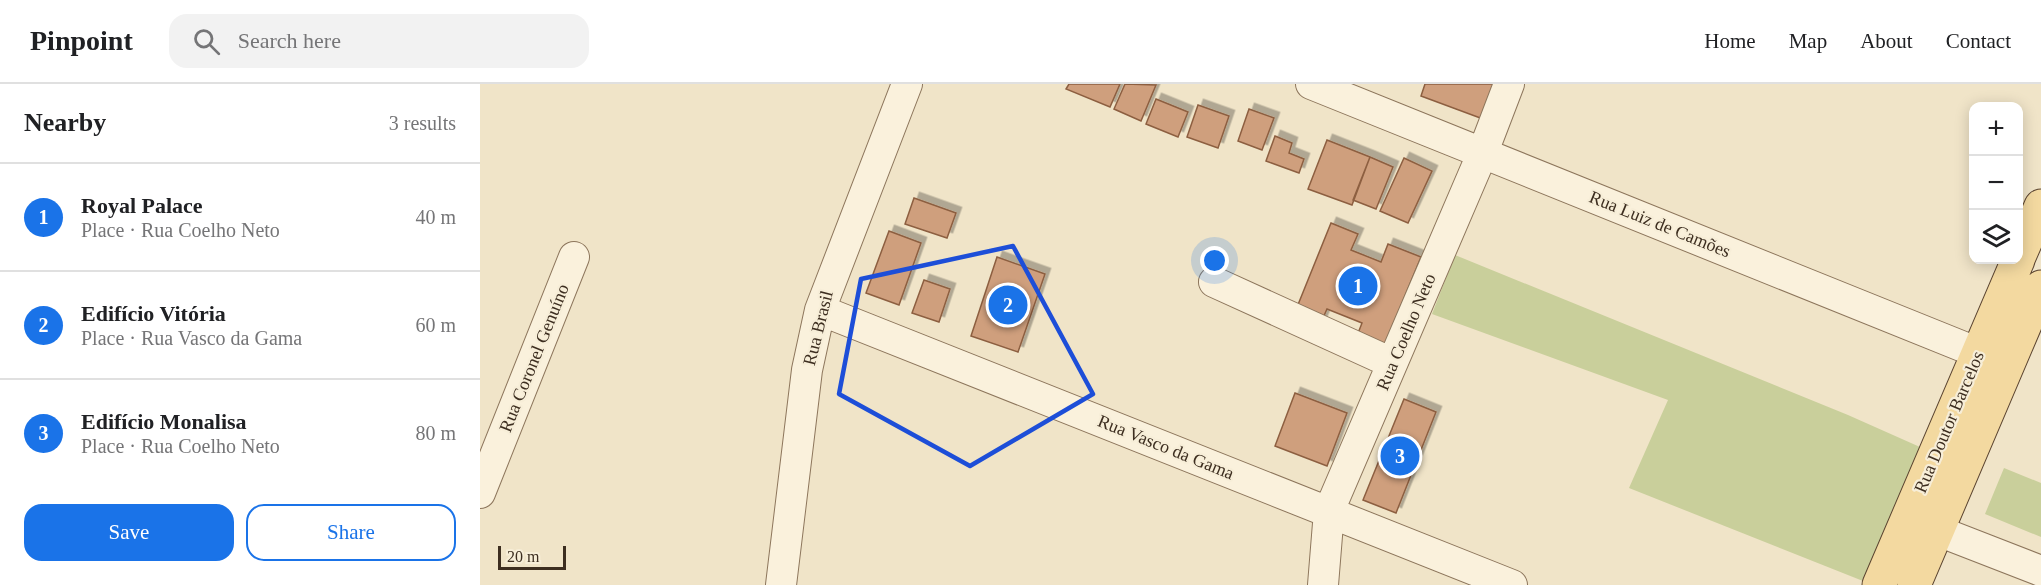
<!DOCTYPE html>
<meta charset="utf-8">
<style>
body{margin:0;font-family:Georgia,serif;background:#f2f2f2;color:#202124}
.controls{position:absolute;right:18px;top:18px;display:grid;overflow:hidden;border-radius:12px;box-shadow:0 3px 15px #0003}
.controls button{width:54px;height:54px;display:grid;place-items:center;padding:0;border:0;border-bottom:2px solid #e0e0e0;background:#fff;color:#202124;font:30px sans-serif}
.scale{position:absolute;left:18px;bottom:15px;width:68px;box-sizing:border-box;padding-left:6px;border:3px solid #3d2e20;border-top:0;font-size:16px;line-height:21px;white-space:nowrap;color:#3d2e20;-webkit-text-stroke:4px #f7eed8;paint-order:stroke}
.you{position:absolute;left:735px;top:177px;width:21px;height:21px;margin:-15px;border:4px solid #fff;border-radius:50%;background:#1a73e8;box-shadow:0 0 0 9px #1a73e833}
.badge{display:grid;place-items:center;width:39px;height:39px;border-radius:50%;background:#1a73e8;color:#fff;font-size:20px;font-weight:700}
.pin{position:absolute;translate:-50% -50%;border:3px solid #fff;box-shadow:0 2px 6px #0006}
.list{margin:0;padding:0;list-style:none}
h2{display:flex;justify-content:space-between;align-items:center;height:78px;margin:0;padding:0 24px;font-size:26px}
h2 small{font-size:20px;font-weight:400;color:#757577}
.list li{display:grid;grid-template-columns:39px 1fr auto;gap:18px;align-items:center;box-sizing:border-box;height:108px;padding:0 24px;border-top:2px solid #e0e0e0}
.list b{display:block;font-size:22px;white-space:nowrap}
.list p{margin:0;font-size:20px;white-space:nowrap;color:#757577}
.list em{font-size:20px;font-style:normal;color:#757577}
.actions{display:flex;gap:12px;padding:18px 24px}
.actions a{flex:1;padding:14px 0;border:2px solid #1a73e8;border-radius:18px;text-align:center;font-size:21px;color:#1a73e8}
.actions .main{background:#1a73e8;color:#fff}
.icon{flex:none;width:33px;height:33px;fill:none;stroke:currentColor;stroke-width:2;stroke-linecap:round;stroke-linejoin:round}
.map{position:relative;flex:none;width:1561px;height:501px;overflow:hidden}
header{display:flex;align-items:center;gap:36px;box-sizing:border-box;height:84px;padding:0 30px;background:#fff;border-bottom:2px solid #e0e0e0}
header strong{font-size:28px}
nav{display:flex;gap:33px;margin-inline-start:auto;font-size:21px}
.search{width:420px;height:54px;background:#f2f2f2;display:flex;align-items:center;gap:15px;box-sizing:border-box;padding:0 21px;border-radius:18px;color:#757577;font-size:22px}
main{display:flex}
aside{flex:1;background:#fff}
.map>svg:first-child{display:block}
.green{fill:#c9cf9b}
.building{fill:#cf9f7d;stroke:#8d5f41;stroke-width:1.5;filter:url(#shadow)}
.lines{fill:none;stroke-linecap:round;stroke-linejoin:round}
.minor-casing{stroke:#8d765c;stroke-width:32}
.major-casing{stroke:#5b4430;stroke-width:35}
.minor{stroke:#faf1dc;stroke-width:30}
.major{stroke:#f3d9a0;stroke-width:33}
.marked{fill:none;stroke:#1d4ed8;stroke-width:4.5;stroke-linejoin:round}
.labels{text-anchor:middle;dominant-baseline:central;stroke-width:4.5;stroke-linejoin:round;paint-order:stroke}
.street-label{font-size:18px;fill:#3d2e20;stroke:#f7eed8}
</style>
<header>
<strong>Pinpoint</strong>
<div class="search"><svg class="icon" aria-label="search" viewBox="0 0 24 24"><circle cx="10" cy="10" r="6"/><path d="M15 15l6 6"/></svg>Search here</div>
<nav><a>Home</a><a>Map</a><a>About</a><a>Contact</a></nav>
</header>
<main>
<aside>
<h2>Nearby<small>3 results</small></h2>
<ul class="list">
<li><span class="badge">1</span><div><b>Royal Palace</b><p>Place · Rua Coelho Neto</p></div><em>40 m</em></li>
<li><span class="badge">2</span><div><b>Edifício Vitória</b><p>Place · Rua Vasco da Gama</p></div><em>60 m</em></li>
<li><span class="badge">3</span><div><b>Edifício Monalisa</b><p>Place · Rua Coelho Neto</p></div><em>80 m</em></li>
</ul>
<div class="actions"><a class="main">Save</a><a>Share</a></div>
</aside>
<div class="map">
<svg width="1561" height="501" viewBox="0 0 1561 501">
<defs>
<filter id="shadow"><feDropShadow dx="5.5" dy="-5.5" stdDeviation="0" flood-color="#0004"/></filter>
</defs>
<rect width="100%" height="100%" fill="#f0e4c8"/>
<path class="green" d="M975,171L1368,331L1440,363L1383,497L1149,404L1188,316L952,230Z
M1524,384L1561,399V453L1505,430Z"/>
<path class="building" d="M589,0H640L630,23L586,5Z
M645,0L676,1L661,37L634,25Z
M945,0H1016L1003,35L941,12Z
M676,15L708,28L698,53L666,40Z
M718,21L749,32L738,64L707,53Z
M769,25L794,34L782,66L758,57Z
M795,52L812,59L809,69L824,75L819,89L786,77Z
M847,56L890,73L872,121L828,105Z
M890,73L913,83L896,125L873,116Z
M924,74L952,87L928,139L900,127Z
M434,114L476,129L467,154L425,140Z
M851,139L878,150L871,166L901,178L908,160L941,173L902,268L875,257L882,239L847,225L839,243L813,233Z
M409,147L441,159L419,221L386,209Z
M517,173L565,190L538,268L491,252Z
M444,196L470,205L459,238L432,229Z
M815,309L867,329L847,382L795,362Z
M924,315L956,328L916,429L883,416Z"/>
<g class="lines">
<defs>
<path id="minor" d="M831,0L1521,278
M734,198L912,279
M340,226L1032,501
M0,409L94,173
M1435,438L1561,487
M301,501L327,286L340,226L427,0
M843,501L849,427L1003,68L1029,0"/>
<path id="major" d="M1538,175L1561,122
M1399,501L1538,176
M1434,501L1561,203"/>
</defs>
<use href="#minor" class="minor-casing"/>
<use href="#major" class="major-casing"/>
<use href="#minor" class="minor"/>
<use href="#major" class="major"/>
</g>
<path class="marked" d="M533,162L613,310L490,382L359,310L381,195Z"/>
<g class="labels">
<g class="street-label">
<text transform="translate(1180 140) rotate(22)">Rua Luiz de Camões</text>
<text transform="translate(338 244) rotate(-76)">Rua Brasil</text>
<text transform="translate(926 248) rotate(-67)">Rua Coelho Neto</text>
<text transform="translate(54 274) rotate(-68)">Rua Coronel Genuíno</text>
<text transform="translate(1469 338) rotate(-67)">Rua Doutor Barcelos</text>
<text transform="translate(686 363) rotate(22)">Rua Vasco da Gama</text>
</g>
</g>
</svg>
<div class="controls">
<button>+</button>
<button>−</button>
<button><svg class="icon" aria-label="layers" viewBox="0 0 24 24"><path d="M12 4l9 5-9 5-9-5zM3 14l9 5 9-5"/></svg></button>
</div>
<div class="scale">20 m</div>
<div class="you"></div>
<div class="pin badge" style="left:878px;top:202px">1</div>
<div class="pin badge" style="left:528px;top:221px">2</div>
<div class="pin badge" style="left:920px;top:372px">3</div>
</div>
</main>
